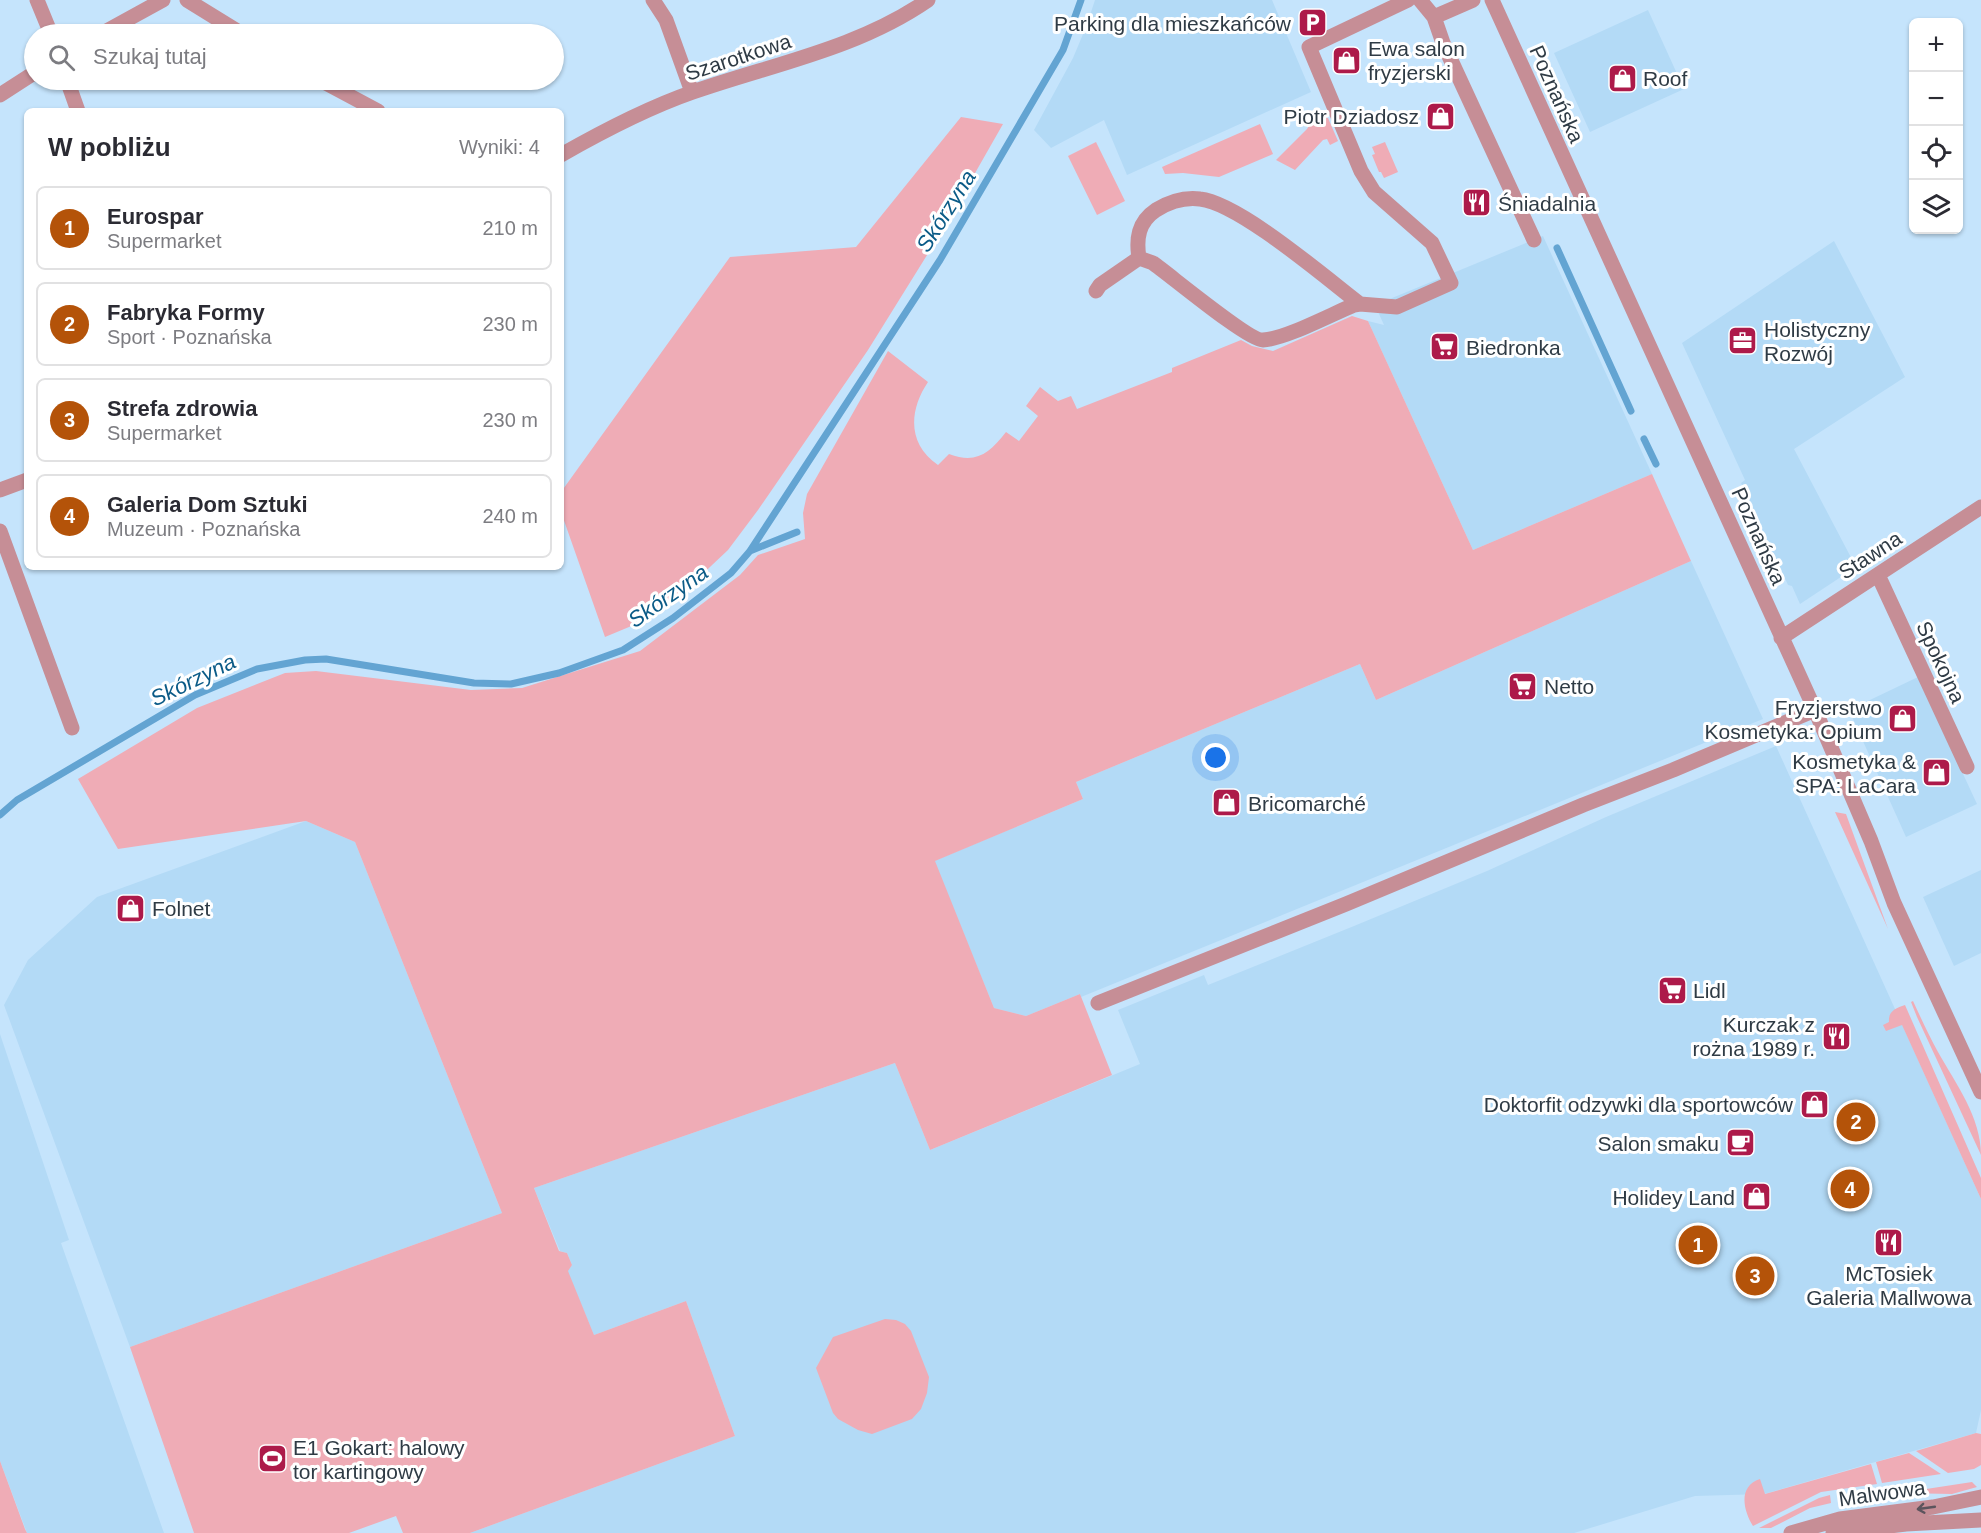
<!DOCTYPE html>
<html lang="pl">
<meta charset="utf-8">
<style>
body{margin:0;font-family:Helvetica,sans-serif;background:#f2f2f3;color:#2b2b33}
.controls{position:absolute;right:18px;top:18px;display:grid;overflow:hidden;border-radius:9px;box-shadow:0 2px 4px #0004}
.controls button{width:54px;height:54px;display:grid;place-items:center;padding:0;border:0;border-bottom:2px solid #e1e1e2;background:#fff;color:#2b2b33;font:30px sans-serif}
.you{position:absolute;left:1216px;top:758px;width:21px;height:21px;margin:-15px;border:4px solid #fff;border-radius:50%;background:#1a73e8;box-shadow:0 0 0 9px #1a73e833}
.badge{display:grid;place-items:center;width:39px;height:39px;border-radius:50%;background:#b45309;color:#fff;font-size:20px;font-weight:700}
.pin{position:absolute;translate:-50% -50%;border:3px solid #fff;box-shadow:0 2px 6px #0006}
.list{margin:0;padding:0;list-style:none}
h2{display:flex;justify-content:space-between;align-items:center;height:78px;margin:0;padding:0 24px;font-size:26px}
h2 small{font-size:20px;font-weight:400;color:#7c7c81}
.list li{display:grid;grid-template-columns:39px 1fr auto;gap:18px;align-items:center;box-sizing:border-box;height:84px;margin:0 12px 12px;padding:0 12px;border:2px solid #e1e1e2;border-radius:9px}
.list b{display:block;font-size:22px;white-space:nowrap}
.list p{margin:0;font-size:20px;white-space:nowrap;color:#7c7c81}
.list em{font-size:20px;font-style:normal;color:#7c7c81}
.icon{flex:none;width:33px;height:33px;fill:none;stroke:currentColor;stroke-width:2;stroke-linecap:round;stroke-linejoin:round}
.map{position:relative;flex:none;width:1981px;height:1533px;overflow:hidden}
.search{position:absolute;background:#fff;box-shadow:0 2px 4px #0004;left:24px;top:24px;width:540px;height:66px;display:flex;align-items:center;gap:15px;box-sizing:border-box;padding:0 21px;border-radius:33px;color:#7c7c81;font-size:22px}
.panel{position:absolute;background:#fff;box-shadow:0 2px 4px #0004;left:24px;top:108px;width:540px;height:462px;border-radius:9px}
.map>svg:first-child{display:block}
.built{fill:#b3daf6}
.green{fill:#efacb6}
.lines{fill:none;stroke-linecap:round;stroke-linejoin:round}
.stream{stroke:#63a4d2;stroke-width:7}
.minor{stroke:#c68e96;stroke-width:15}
.oneway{stroke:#5c545d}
.labels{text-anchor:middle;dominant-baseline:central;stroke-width:6;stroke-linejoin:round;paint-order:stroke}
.poi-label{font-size:21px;fill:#2f3b45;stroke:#fff;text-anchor:start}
.street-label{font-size:21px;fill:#2f3b45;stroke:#fff}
.water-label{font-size:22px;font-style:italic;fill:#0b5b87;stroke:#fff}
</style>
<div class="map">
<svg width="1981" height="1533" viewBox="0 0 1981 1533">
<rect width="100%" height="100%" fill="#c5e4fc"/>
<path class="built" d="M1095,0H1272L1311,92L1127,175L1104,120L1051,148L1034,130L1073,58L1086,27Z
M1648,10L1684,89L1590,132L1554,53Z
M1543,236L1652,474L1473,550L1368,321L1384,325L1375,305Z
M1834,241L1905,377L1794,449L1856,567L1800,604L1792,586L1788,585L1741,483L1745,480L1682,343Z
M1691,561L1763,719L1081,997L1080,994L1026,1016L994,1008L934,861L1083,799L1076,782L1360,664L1376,700Z
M1918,677L1977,804L1906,837L1849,710Z
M1776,746L1981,1199V1410L1976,1433L1764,1494L1695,1496L1574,1533H470L735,1436L686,1301L594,1335L567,1271L572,1265L567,1253L560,1251L534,1188L895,1063L930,1150L1140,1064L1118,1010L1204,975L1208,985L1354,926L1487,871L1606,817Z
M306,821L355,842L502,1213L130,1347L4,1005L28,960L97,897Z
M1981,870V953L1954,966L1923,897Z
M0,1034L69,1240L61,1243L164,1533H27L0,1461Z"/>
<path class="green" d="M1315,116L1328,118L1338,141L1330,145L1327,139L1323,140L1295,170L1276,160L1307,129Z
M961,117L1003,124L942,231L868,350L758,510L728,550L693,583L641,622L605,637L561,512V492L730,257L856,247Z
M1260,124L1273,154L1219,177L1183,173L1165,174L1162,167Z
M1096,142L1125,201L1097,215L1068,156Z
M1385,142L1398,172L1384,178L1381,172H1379L1372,155L1375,154L1372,147Z
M1352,316L1368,321L1473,550L1652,474L1691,561L1376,700L1360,664L1076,782L1083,799L935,861L994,1008L1026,1016L1080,994L1112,1075L930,1150L895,1063L534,1188L559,1251L567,1253L572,1265L568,1271L594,1335L686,1301L735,1436L470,1533H403L396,1516L349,1533H194L130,1347L502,1213L355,842L306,821L118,849L78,779L197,708L285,673L316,671L471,690L522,688L640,651L740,575L758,555L805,539L803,513L807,494L888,351L928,382C909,410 907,444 938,465L949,454C976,464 989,454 1006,432L1019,441L1038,416L1026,406L1040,387L1058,401L1071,396L1077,409L1172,372V368L1241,340L1252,346L1273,351Z
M1835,812L1846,814L1888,929Z
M1913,1001C1921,1018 1929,1036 1938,1052C1956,1084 1981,1117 1981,1155L1917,1017L1911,1002Z
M1905,1005L1981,1178V1199L1902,1025L1886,1031L1883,1025L1889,1022C1888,1011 1896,1008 1905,1005Z
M885,1319L896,1320L905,1324L911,1331L929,1377L927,1393L921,1409L912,1419L872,1434L858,1430L838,1419L833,1413L816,1368L833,1337Z
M1976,1433L1981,1434V1465L1974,1469L1948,1473L1916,1451Z
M1909,1453L1941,1474L1882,1483L1876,1462Z
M0,1461L25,1529L27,1533H0Z
M1871,1464L1877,1484L1821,1492L1753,1526C1743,1510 1738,1486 1760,1479L1765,1494Z
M1972,1482L1977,1487L1952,1494L1900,1493Z
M1830,1495L1831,1503L1810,1508L1771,1528H1759L1819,1498Z"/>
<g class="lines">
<path class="stream" d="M1557,248L1631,411
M1644,439L1656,464
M750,551L797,532
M0,815L17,800L195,695L257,669L305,660L326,659L474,683L511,684L559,673L623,650L673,618L731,573L750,551L940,260L1063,50L1081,0"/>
<path class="minor" d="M37,0L51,34
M187,0L242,34
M653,0L666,20L692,92
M1420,0L1434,17L1443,43L1534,240
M1492,0L1815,710L1871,841L1894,903L1981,1092
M1434,17L1473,0
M101,34L163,0
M67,80L78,111
M320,80L378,111
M0,95L34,73
M561,155C603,131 647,108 693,92C773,64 857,49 928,0
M1139,258C1136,239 1138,222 1156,210C1169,202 1184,197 1200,199C1239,203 1326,278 1360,304
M1096,291L1100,285L1139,258L1153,263C1170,275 1249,341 1263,340C1285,339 1332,314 1354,305L1360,304L1397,307L1451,283L1432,243L1374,192L1361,171L1309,47L1408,0
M0,490L27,480
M0,531L72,728
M1878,575L1967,767
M1781,638L1981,507
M1098,1003L1346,904L1583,805L1673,770L1815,710
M1791,1533L1840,1519L1933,1507L1981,1497
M1833,1533L1906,1524L1981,1520"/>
</g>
<defs><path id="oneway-shaft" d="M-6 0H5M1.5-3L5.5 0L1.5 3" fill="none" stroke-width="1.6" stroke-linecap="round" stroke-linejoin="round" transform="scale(1.5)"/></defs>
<use class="oneway" href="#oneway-shaft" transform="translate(1926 1508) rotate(172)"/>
<defs>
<symbol id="parking-square" viewBox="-11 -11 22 22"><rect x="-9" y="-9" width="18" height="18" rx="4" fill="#ad1a4a" stroke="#fff"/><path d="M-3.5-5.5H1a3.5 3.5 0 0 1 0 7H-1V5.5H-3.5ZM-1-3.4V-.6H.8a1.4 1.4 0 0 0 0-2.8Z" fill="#fff"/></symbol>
<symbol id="shop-square" viewBox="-11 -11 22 22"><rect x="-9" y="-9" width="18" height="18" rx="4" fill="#ad1a4a" stroke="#fff"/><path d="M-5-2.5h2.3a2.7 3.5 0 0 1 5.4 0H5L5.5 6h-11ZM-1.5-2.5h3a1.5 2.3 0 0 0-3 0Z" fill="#fff"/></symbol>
<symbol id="restaurant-square" viewBox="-11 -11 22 22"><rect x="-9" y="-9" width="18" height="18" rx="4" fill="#ad1a4a" stroke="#fff"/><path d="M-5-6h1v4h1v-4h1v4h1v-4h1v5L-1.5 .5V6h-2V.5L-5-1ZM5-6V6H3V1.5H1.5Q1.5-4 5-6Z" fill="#fff"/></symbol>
<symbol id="office-square" viewBox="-11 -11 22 22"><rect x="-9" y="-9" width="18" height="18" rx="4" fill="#ad1a4a" stroke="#fff"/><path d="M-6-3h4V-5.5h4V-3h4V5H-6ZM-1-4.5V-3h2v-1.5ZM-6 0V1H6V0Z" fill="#fff"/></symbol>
<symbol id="supermarket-square" viewBox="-11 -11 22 22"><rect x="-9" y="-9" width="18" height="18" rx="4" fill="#ad1a4a" stroke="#fff"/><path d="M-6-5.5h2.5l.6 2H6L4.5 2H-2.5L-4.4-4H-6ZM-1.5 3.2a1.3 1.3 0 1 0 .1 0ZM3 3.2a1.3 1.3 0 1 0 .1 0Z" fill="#fff"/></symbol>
<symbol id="cafe-square" viewBox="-11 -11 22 22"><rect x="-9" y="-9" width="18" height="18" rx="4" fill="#ad1a4a" stroke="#fff"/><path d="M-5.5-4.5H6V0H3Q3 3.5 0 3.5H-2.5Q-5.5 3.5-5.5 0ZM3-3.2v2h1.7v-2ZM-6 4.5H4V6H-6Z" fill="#fff"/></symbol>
<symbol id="stadium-square" viewBox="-11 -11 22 22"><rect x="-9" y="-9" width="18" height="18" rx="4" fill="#ad1a4a" stroke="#fff"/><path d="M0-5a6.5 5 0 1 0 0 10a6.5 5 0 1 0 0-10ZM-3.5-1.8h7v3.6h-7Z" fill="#fff"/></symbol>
</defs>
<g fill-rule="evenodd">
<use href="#parking-square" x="1296" y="6" width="33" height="33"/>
<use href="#shop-square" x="1330" y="44" width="33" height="33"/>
<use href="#shop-square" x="1606" y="62" width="33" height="33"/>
<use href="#shop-square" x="1424" y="100" width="33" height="33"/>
<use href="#restaurant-square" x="1460" y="186" width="33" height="33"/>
<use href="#office-square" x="1726" y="324" width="33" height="33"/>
<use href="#supermarket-square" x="1428" y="330" width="33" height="33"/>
<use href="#supermarket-square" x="1506" y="670" width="33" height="33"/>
<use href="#shop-square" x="1886" y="702" width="33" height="33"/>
<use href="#shop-square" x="1920" y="756" width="33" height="33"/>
<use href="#shop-square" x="1210" y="786" width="33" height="33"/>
<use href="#shop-square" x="114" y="892" width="33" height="33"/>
<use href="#supermarket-square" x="1656" y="974" width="33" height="33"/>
<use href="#restaurant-square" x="1820" y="1020" width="33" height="33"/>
<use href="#shop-square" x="1798" y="1088" width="33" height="33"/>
<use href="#cafe-square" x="1724" y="1126" width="33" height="33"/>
<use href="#shop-square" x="1740" y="1180" width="33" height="33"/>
<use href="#restaurant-square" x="1872" y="1226" width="33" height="33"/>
<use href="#stadium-square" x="256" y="1442" width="33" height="33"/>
</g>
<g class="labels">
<g class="poi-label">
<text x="1291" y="23" text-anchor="end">Parking dla mieszkańców</text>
<text x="1368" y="48">Ewa salon<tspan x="1368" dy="24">fryzjerski</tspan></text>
<text x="1643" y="78">Roof</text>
<text x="1419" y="116" text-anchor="end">Piotr Dziadosz</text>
<text x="1498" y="203">Śniadalnia</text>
<text x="1764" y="329">Holistyczny<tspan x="1764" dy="24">Rozwój</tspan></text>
<text x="1466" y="347">Biedronka</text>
<text x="1544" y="686">Netto</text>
<text x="1882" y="707" text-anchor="end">Fryzjerstwo<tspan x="1882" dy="24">Kosmetyka: Opium</tspan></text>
<text x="1916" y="761" text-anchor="end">Kosmetyka &amp;<tspan x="1916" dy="24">SPA: LaCara</tspan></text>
<text x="1248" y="803">Bricomarché</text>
<text x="152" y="908">Folnet</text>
<text x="1693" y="990">Lidl</text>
<text x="1815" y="1024" text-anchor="end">Kurczak z<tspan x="1815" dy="24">rożna 1989 r.</tspan></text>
<text x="1793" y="1104" text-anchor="end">Doktorfit odzywki dla sportowców</text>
<text x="1719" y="1143" text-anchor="end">Salon smaku</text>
<text x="1735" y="1197" text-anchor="end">Holidey Land</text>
<text x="1889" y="1273" text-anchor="middle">McTosiek<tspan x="1889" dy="24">Galeria Mallwowa</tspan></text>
<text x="293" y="1447">E1 Gokart: halowy<tspan x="293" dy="24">tor kartingowy</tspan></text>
</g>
<g class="street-label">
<text transform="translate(738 57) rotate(-18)">Szarotkowa</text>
<text transform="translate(1557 94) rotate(66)">Poznańska</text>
<text transform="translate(1759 536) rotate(66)">Poznańska</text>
<text transform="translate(1870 555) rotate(-33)">Stawna</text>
<text transform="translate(1941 662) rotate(65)">Spokojna</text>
<text transform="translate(1882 1493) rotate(-8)">Malwowa</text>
</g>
<g class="water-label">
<text transform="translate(946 211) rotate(-58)">Skórzyna</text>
<text transform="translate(668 596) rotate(-35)">Skórzyna</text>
<text transform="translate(193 680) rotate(-26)">Skórzyna</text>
</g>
</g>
</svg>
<div class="controls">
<button>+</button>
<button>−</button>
<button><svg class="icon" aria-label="locate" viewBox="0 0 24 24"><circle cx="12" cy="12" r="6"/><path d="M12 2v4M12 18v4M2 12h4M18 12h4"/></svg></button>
<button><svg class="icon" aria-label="layers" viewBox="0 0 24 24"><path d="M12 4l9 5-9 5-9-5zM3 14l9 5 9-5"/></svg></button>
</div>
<div class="you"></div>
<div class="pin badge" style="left:1698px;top:1245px">1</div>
<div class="pin badge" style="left:1856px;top:1122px">2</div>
<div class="pin badge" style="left:1755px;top:1276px">3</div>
<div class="pin badge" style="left:1850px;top:1189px">4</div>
<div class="search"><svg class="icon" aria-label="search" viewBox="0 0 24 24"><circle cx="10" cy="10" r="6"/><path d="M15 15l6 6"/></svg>Szukaj tutaj</div>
<section class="panel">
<h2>W pobliżu<small>Wyniki: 4</small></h2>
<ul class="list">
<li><span class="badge">1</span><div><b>Eurospar</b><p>Supermarket</p></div><em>210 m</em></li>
<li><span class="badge">2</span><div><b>Fabryka Formy</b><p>Sport · Poznańska</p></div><em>230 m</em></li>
<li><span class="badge">3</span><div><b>Strefa zdrowia</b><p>Supermarket</p></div><em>230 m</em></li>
<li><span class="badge">4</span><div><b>Galeria Dom Sztuki</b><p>Muzeum · Poznańska</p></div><em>240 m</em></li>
</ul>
</section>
</div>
